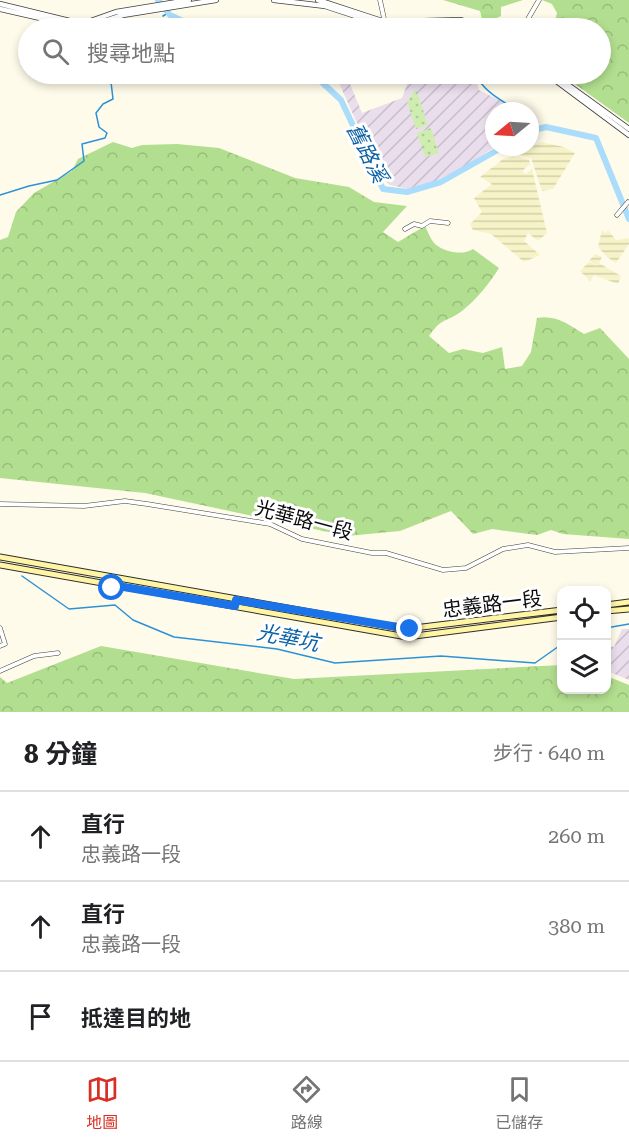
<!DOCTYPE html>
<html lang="zh-TW">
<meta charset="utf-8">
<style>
body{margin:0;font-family:"Roboto Serif","Noto Sans TC",serif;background:#f6f6f6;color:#202124}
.controls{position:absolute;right:18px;bottom:18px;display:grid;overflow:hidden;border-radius:12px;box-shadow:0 3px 9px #0003}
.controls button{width:54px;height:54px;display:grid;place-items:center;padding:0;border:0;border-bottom:2px solid #e0e0e0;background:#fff;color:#202124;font:30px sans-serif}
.compass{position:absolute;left:485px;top:102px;width:54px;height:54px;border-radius:50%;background:#fff;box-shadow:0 3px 9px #0003;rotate:252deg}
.stop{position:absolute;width:18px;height:18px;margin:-14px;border:4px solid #1a73e8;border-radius:50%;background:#fff}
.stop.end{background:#1a73e8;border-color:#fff;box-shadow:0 2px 6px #0008}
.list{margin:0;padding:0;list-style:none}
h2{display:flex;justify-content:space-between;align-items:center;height:78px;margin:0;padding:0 24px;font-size:26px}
h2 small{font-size:20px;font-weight:400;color:#757577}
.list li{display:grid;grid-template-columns:39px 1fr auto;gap:18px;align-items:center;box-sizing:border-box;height:90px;padding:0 24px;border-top:2px solid #e0e0e0}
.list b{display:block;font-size:22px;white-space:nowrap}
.list p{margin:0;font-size:20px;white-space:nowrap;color:#757577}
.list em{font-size:20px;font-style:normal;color:#757577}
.icon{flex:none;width:33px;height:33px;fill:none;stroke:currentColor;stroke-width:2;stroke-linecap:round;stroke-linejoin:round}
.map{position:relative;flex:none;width:629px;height:712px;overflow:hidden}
.search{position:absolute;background:#fff;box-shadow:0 3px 9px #0003;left:18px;right:18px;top:18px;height:66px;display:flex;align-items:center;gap:15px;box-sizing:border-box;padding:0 21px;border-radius:33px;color:#757577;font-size:22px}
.sheet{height:348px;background:#fff}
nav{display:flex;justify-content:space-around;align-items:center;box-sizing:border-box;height:84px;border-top:2px solid #e0e0e0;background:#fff;font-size:16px;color:#757577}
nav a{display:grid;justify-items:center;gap:3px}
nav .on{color:#d93025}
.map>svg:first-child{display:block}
.industrial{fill:url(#industrial-furrows)}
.farmland{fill:url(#farmland-rules)}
.grass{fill:url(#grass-dots)}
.forest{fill:url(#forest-crowns)}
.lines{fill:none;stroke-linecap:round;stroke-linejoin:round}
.stream{stroke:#2b92d8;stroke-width:1.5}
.river{stroke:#aadcfb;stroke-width:6}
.minor-casing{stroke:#3e3e3e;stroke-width:5}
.tertiary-casing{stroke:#3e3e3e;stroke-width:6}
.secondary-casing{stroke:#2d2d2d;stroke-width:7}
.minor{stroke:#fff;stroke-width:4}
.tertiary{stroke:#fff;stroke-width:4.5}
.secondary{stroke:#fff5a5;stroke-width:5}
.route{stroke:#1a73e8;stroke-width:8}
.labels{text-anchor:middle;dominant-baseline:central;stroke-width:6;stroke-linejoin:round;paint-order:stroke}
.street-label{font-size:20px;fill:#0b0b0b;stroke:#fff}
.water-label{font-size:21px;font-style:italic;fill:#0b62a7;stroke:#fff}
</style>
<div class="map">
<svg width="629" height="712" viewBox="0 0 629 712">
<defs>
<pattern id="industrial-furrows" width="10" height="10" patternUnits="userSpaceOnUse" patternTransform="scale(1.5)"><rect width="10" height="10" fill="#eadeec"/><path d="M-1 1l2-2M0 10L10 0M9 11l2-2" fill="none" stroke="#c7bdc9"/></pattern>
<pattern id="farmland-rules" width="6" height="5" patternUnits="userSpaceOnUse" patternTransform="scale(1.5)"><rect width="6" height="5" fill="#f7f3c8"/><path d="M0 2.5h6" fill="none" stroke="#d2cfaa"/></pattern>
<pattern id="grass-dots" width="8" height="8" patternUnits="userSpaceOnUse" patternTransform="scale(1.5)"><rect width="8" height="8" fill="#cfecb1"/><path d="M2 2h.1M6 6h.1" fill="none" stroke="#b0c997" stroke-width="1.8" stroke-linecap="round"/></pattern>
<pattern id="forest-crowns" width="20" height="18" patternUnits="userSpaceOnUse" patternTransform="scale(1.5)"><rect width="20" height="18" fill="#b2de8f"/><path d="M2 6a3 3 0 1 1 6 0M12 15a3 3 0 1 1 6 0" fill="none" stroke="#98bd7a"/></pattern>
</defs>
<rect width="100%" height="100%" fill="#fffbea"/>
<path class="industrial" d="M411,74H474L479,90L501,101L512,111H494L495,147L461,169L433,182L408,189L390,185L377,172L365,150L361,132L339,83L348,79L362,113L402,98Z
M622,629H629V680L607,671V645L614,647Z"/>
<path class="farmland" d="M541,142L564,147L575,153L553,189L542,191L531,158L516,155Z
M513,156L529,159L530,164L522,171L526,174L532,169L547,233L538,241L528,233L524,241L540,255L524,262L491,234L473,230L470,224L482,212L474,198L492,184L480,177L503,159Z
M602,230L606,233L608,230L616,240L629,238V244L616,263L607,257L598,247Z
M595,254L602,257L599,263L621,276L618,284L594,275L590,281L580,271L589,262L599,267L589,261Z"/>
<path class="grass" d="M416,89L428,125L416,129L407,102Z
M431,128L439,153L425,157L417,133Z"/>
<path class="forest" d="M443,0H523L501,7V16L483,24L480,11Z
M542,0H629V123L561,74H600V28H553L557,13L552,4Z
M113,142L132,148L142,145L177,144L219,148L295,178L349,187L374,202L407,206L383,232L398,242L425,226C428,232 431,240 435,244C444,252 463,256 473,249L499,268C489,284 477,299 462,311C446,323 443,316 429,336L449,353L463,349L483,353L502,347L505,369L522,366L531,352L537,318C555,314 570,325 584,334L600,328L629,359V539L563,534L551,530L537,535L492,529L473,534L451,511L400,531L347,536L145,493L0,478V240L8,237L16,212L34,193L72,171L78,159Z
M101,646L294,679L561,665L562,690H606L607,676L629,685V712H0V677L7,683Z"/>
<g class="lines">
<path class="stream" d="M163,16L168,13
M151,28L154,22
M478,74C477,88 507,104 519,111
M530,124L531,131
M0,195L29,186L57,180L84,161L82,144L105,138L107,133L99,127L96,113L103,104L113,99L111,82H129L135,74
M22,576L69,609L115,605L133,620L174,637L277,649L335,663L441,656L535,663L562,644
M606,628L629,624"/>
<path class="river" d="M158,0L170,15L198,28
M313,74L341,100L383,189L407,192L441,182L503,147
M530,131L546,127L596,138L629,219"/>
<defs>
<path id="minor" d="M380,0L385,23
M519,28L525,24L539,0
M617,215L628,202
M405,229L414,224L422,226L430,221L448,223
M0,504L84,506L125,501L147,504L270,524L302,539L372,553H386L443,570L466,568L503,549L528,545L555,552L629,548
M0,628L5,644L0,646
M0,671L34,656L58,653"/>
<path id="tertiary" d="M274,0L325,6L386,26L453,25L474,28
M318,0L385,22L461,20L483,28
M0,4L82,24L116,12L189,0
M0,9L84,28L123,15L216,0
M547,74L629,135
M553,74L629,129"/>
<path id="secondary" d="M0,557L406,629L562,610
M0,565L407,637L562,617
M606,605L629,602
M606,611L629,609"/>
</defs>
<use href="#minor" class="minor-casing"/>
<use href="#tertiary" class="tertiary-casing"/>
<use href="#secondary" class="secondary-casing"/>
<use href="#minor" class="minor"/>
<use href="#tertiary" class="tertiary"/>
<use href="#secondary" class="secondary"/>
</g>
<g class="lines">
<path class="route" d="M112,588V585L235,606L236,600L410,629"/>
</g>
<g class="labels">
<g class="street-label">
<text transform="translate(304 520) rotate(15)">光華路一段</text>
<text transform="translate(492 604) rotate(-7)">忠義路一段</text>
</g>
<g class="water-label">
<text transform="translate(367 153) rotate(63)">舊路溪</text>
<text transform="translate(288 638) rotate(11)">光華坑</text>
</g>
</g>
</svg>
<div class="controls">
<button><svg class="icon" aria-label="locate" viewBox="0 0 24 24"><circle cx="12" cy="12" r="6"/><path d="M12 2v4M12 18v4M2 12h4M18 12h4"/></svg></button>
<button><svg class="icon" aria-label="layers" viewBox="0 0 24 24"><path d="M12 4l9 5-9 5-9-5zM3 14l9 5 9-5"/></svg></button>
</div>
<svg class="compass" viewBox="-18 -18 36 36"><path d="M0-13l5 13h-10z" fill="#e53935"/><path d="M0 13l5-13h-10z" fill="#757577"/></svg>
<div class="stop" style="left:112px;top:588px"></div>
<div class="stop end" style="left:410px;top:629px"></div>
<div class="search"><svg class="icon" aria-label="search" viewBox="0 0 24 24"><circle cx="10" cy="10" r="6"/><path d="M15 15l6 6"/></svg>搜尋地點</div>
</div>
<section class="sheet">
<h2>8 分鐘<small>步行 · 640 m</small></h2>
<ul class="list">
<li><svg class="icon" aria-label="ahead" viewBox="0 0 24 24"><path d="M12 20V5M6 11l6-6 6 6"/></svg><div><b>直行</b><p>忠義路一段</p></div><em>260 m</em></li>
<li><svg class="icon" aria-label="ahead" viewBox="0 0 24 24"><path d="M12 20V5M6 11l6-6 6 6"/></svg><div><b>直行</b><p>忠義路一段</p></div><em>380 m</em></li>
<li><svg class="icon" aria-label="arrive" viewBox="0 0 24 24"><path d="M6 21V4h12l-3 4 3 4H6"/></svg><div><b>抵達目的地</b></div></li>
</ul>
</section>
<nav>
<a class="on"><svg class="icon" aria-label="map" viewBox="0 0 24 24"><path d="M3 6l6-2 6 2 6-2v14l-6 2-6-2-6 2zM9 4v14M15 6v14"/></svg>地圖</a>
<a><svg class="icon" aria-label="directions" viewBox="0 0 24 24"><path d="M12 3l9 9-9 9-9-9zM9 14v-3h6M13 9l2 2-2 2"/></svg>路線</a>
<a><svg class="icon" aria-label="saved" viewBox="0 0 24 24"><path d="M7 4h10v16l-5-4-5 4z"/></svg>已儲存</a>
</nav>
